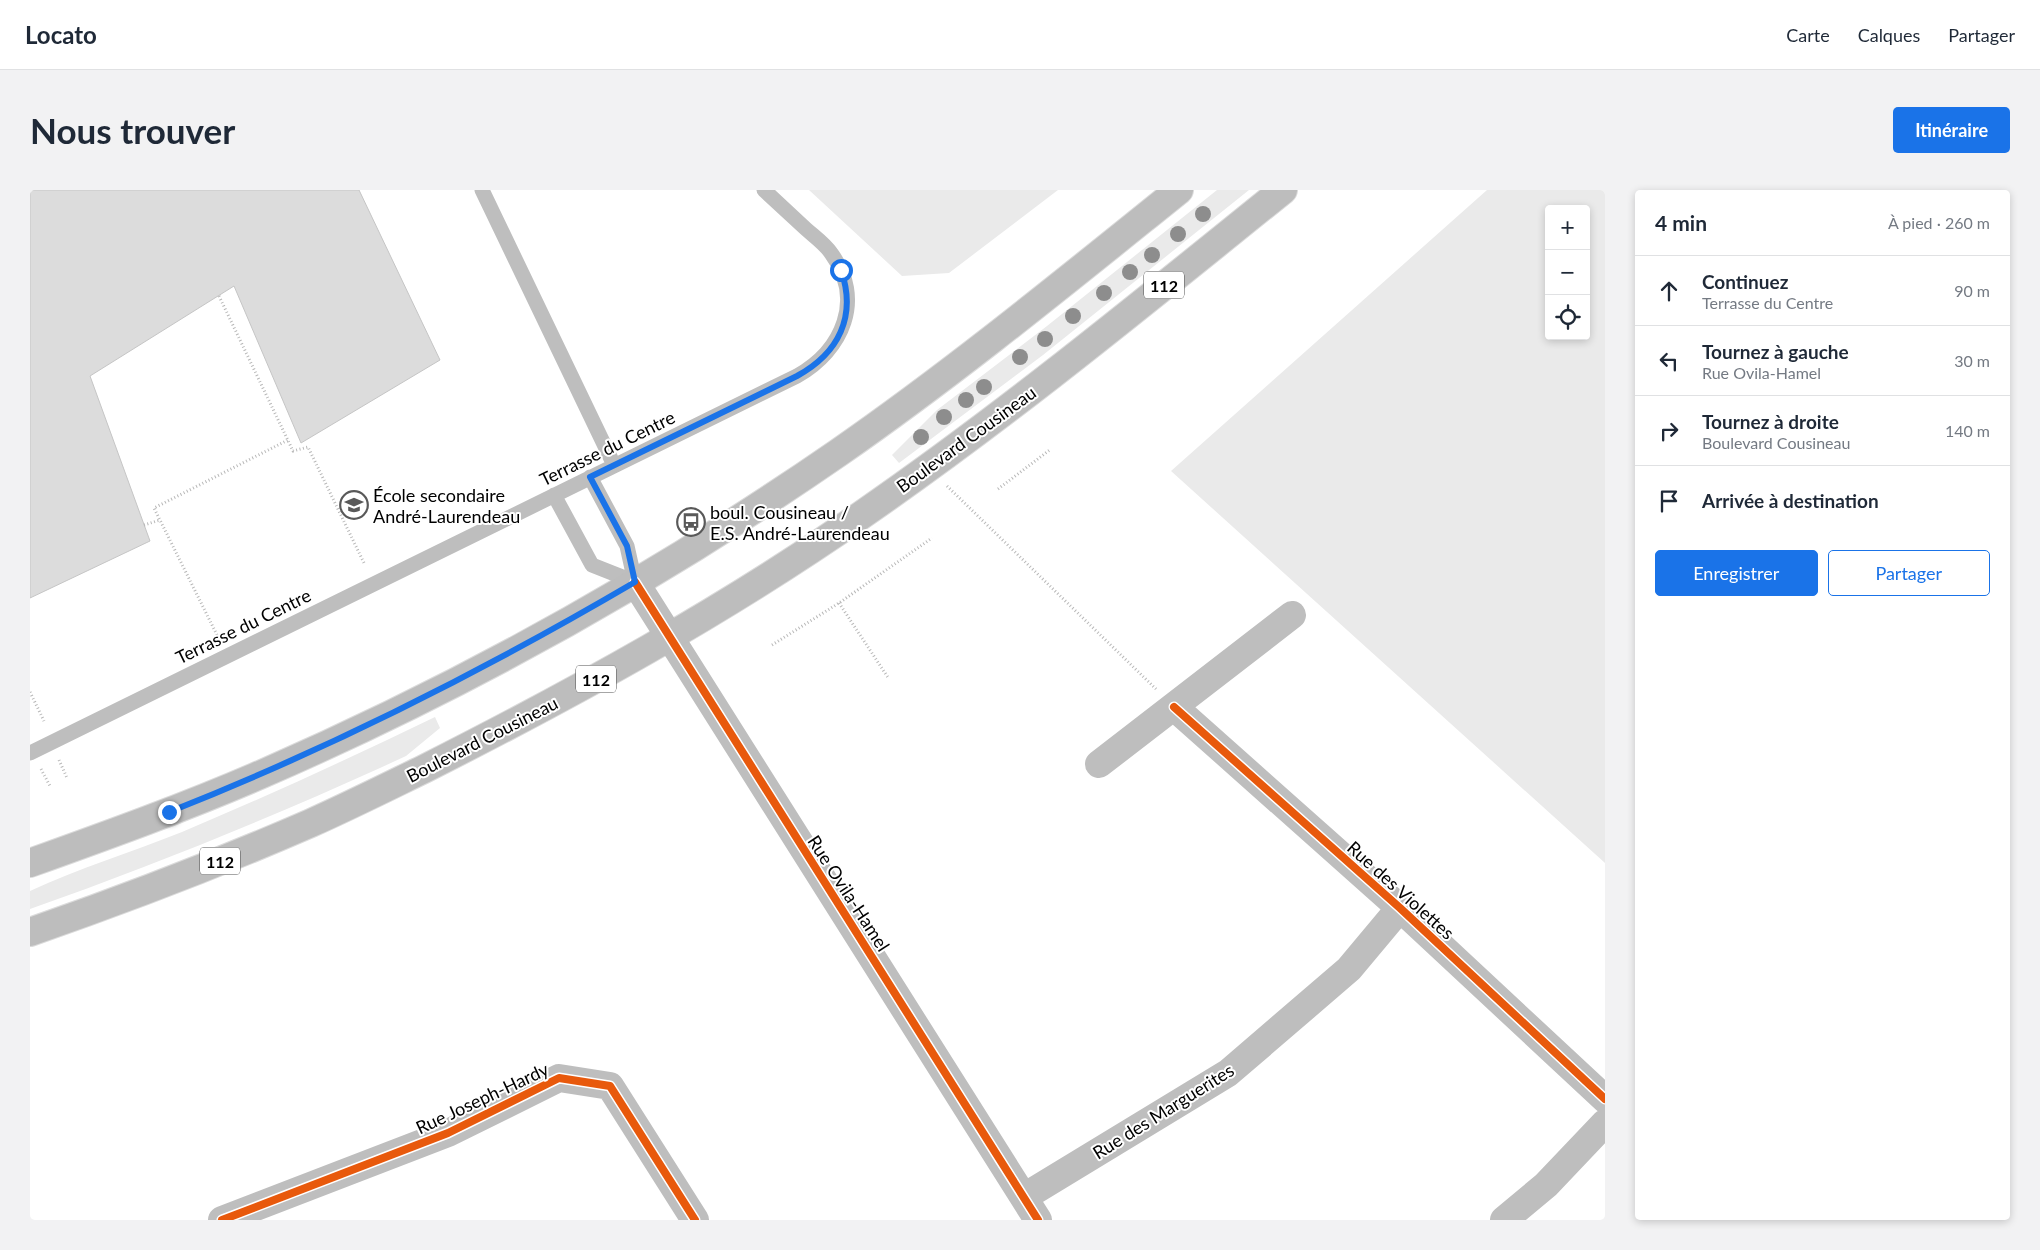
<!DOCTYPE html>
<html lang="fr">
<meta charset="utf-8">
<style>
body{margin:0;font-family:Lato,sans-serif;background:#f2f2f3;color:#1f2937}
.controls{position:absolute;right:15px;top:15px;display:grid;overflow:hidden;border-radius:5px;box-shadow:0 2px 8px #0003}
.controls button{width:45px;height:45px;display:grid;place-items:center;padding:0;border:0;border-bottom:1px solid #e0e1e3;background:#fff;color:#1f2937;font:25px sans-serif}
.stop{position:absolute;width:15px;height:15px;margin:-11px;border:4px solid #1a73e8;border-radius:50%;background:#fff}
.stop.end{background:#1a73e8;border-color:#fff;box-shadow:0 1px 5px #0008}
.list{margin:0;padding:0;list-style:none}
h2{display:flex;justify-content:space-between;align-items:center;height:65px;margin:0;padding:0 20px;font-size:21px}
h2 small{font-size:16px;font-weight:400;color:#747a83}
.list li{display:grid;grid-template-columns:32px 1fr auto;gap:15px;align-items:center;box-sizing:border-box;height:70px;padding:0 20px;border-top:1px solid #e0e1e3}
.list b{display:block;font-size:19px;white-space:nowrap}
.list p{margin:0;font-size:16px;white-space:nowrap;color:#747a83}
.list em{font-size:16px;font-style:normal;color:#747a83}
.actions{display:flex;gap:10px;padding:15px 20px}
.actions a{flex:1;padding:11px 0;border:1px solid #1a73e8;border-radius:5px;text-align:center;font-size:18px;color:#1a73e8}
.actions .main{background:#1a73e8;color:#fff}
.icon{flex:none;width:28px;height:28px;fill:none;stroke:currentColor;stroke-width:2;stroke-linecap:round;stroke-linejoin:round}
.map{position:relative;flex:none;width:1575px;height:1030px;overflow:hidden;border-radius:5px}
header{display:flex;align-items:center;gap:30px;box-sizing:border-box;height:70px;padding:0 25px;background:#fff;border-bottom:1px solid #e0e1e3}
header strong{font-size:24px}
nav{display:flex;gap:28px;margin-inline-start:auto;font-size:18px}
.intro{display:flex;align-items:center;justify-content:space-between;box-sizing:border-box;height:120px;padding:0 30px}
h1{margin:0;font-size:35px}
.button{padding:12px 22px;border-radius:5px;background:#1a73e8;color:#fff;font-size:18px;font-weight:700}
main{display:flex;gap:30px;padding:0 30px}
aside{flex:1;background:#fff;border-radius:5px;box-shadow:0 2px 8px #0003}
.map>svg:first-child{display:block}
.green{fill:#eaeaea;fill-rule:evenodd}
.building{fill:#dcdcdc;stroke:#c5c5c5}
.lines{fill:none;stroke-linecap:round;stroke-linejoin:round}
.primary-casing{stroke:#dbdbdb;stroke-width:30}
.path{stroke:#b8b8b8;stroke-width:3;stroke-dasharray:1 2.5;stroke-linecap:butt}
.service{stroke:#bebebe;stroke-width:15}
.minor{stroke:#bebebe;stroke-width:28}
.primary{stroke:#bdbdbd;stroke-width:28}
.cycleway-casing{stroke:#fff;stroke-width:11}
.cycleway{stroke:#e8590c;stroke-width:8}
.tree{fill:#8d8d8d}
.route{stroke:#1a73e8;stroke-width:6}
.labels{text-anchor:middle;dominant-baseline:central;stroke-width:4;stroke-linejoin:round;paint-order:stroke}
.shield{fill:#fff;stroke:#4c4c4c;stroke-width:1}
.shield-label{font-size:16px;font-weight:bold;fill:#000}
.street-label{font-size:18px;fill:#000;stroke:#fff}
.poi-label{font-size:18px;fill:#000;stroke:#fff;text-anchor:start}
</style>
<header>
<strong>Locato</strong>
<nav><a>Carte</a><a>Calques</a><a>Partager</a></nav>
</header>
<div class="intro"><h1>Nous trouver</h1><a class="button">Itinéraire</a></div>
<main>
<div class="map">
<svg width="1575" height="1030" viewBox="0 0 1575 1030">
<rect width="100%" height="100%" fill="#fff"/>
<path class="green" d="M779,0H1028L919,83L872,86Z
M1187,0H1219L1013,165L869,273L862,265L907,220L1017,136Z
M1457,0H1575V673L1141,281ZM1519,19H1556V146H1519Z
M405,527L410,538L376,566L350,578C235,630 119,677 0,719V701C49,678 102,662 152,642C238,606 322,567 405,527Z"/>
<path class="building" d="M0,0H329L410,170L271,253L204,96L60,186L120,351L0,408Z"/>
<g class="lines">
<defs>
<path id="primary" d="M0,673C78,645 156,617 232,584C434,496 627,388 808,263C926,181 1037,90 1149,0
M0,742C95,709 189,673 281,633C319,616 357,597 394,579C546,502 694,421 833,324C979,223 1115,111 1253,0"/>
</defs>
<use href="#primary" class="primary-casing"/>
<path class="path" d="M189,106L263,261L278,257L334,373
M917,296L1126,499
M968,299L1021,259
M114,335L130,330
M809,413L859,489
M187,445L124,318L258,250
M742,455L809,413L902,348
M0,502L14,531
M29,570L37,588
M11,579L20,596"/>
<path class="service" d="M452,0L584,275
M560,287L597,356L605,392
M524,305L562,375L605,392
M0,563L767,186C813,160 835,109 801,63C795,54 785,47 776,39C762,26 748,13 734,0"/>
<path class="minor" d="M605,392L1008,1030
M1144,517L1370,718L1575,909
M1069,574L1262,425
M994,1007L1198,883L1319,779L1370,718
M192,1030L418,943L529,888L580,896L665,1030
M1474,1030L1516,995L1575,933"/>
<use href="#primary" class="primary"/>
<defs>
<path id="cycleway" d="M605,392L1008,1030
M1144,517L1370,718L1575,909
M192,1030L418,943L529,888L580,896L665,1030"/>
</defs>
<use href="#cycleway" class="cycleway-casing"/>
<use href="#cycleway" class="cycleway"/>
</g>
<g class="tree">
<circle cx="1173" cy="24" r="8"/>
<circle cx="1148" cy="44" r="8"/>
<circle cx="1122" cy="65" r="8"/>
<circle cx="1100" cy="82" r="8"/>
<circle cx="1074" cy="103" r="8"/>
<circle cx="1043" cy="126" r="8"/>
<circle cx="1015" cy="149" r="8"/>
<circle cx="990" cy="167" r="8"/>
<circle cx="954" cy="197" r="8"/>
<circle cx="936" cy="210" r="8"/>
<circle cx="914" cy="227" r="8"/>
<circle cx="891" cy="247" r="8"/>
</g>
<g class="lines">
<path class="route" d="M139,622C301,558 455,480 605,392L597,356L560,287L767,186C809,163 827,126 811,80"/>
</g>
<defs>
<symbol id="school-ring" viewBox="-11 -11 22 22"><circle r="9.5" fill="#fff" stroke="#595959" stroke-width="1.5"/><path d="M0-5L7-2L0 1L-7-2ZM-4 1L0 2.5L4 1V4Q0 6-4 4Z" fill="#595959"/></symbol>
<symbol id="bus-ring" viewBox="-11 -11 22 22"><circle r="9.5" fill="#fff" stroke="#595959" stroke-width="1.5"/><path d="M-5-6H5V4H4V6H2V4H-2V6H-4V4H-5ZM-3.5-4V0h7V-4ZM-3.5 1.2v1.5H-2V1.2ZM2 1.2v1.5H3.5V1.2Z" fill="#595959"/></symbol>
</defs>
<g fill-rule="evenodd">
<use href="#school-ring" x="308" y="299" width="32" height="32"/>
<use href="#bus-ring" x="645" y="316" width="32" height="32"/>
</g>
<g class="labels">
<g class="shield">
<rect x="1114" y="81.5" width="40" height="27" rx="4"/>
<rect x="546" y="475.5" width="40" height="27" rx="4"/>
<rect x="170" y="657.5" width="40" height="27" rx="4"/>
</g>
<g class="shield-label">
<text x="1134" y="95">112</text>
<text x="566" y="489">112</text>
<text x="190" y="671">112</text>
</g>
<g class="street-label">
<text transform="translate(936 249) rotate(-36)">Boulevard Cousineau</text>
<text transform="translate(577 258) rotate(-26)">Terrasse du Centre</text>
<text transform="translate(213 436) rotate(-26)">Terrasse du Centre</text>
<text transform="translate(452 549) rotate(-27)">Boulevard Cousineau</text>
<text transform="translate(1371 700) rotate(42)">Rue des Violettes</text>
<text transform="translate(819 703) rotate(57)">Rue Ovila-Hamel</text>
<text transform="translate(452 908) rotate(-25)">Rue Joseph-Hardy</text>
<text transform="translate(1133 921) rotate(-32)">Rue des Marguerites</text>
</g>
<g class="poi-label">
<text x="343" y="305">École secondaire<tspan x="343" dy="21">André-Laurendeau</tspan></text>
<text x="680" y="322">boul. Cousineau /<tspan x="680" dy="21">E.S. André-Laurendeau</tspan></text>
</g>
</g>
</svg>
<div class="controls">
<button>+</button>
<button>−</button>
<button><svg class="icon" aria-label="locate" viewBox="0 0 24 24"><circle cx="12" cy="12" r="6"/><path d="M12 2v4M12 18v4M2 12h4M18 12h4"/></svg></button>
</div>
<div class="stop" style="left:811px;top:80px"></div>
<div class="stop end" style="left:139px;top:622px"></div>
</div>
<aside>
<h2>4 min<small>À pied · 260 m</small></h2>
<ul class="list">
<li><svg class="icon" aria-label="ahead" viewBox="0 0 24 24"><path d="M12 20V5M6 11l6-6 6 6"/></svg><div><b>Continuez</b><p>Terrasse du Centre</p></div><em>90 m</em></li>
<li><svg class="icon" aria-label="left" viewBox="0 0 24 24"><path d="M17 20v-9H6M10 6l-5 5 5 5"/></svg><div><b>Tournez à gauche</b><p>Rue Ovila-Hamel</p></div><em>30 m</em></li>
<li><svg class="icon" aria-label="right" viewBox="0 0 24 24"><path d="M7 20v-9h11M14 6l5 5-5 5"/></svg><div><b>Tournez à droite</b><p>Boulevard Cousineau</p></div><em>140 m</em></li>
<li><svg class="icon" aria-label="arrive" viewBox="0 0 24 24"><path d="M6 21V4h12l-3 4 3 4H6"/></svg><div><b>Arrivée à destination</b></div></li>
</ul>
<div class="actions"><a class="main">Enregistrer</a><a>Partager</a></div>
</aside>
</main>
